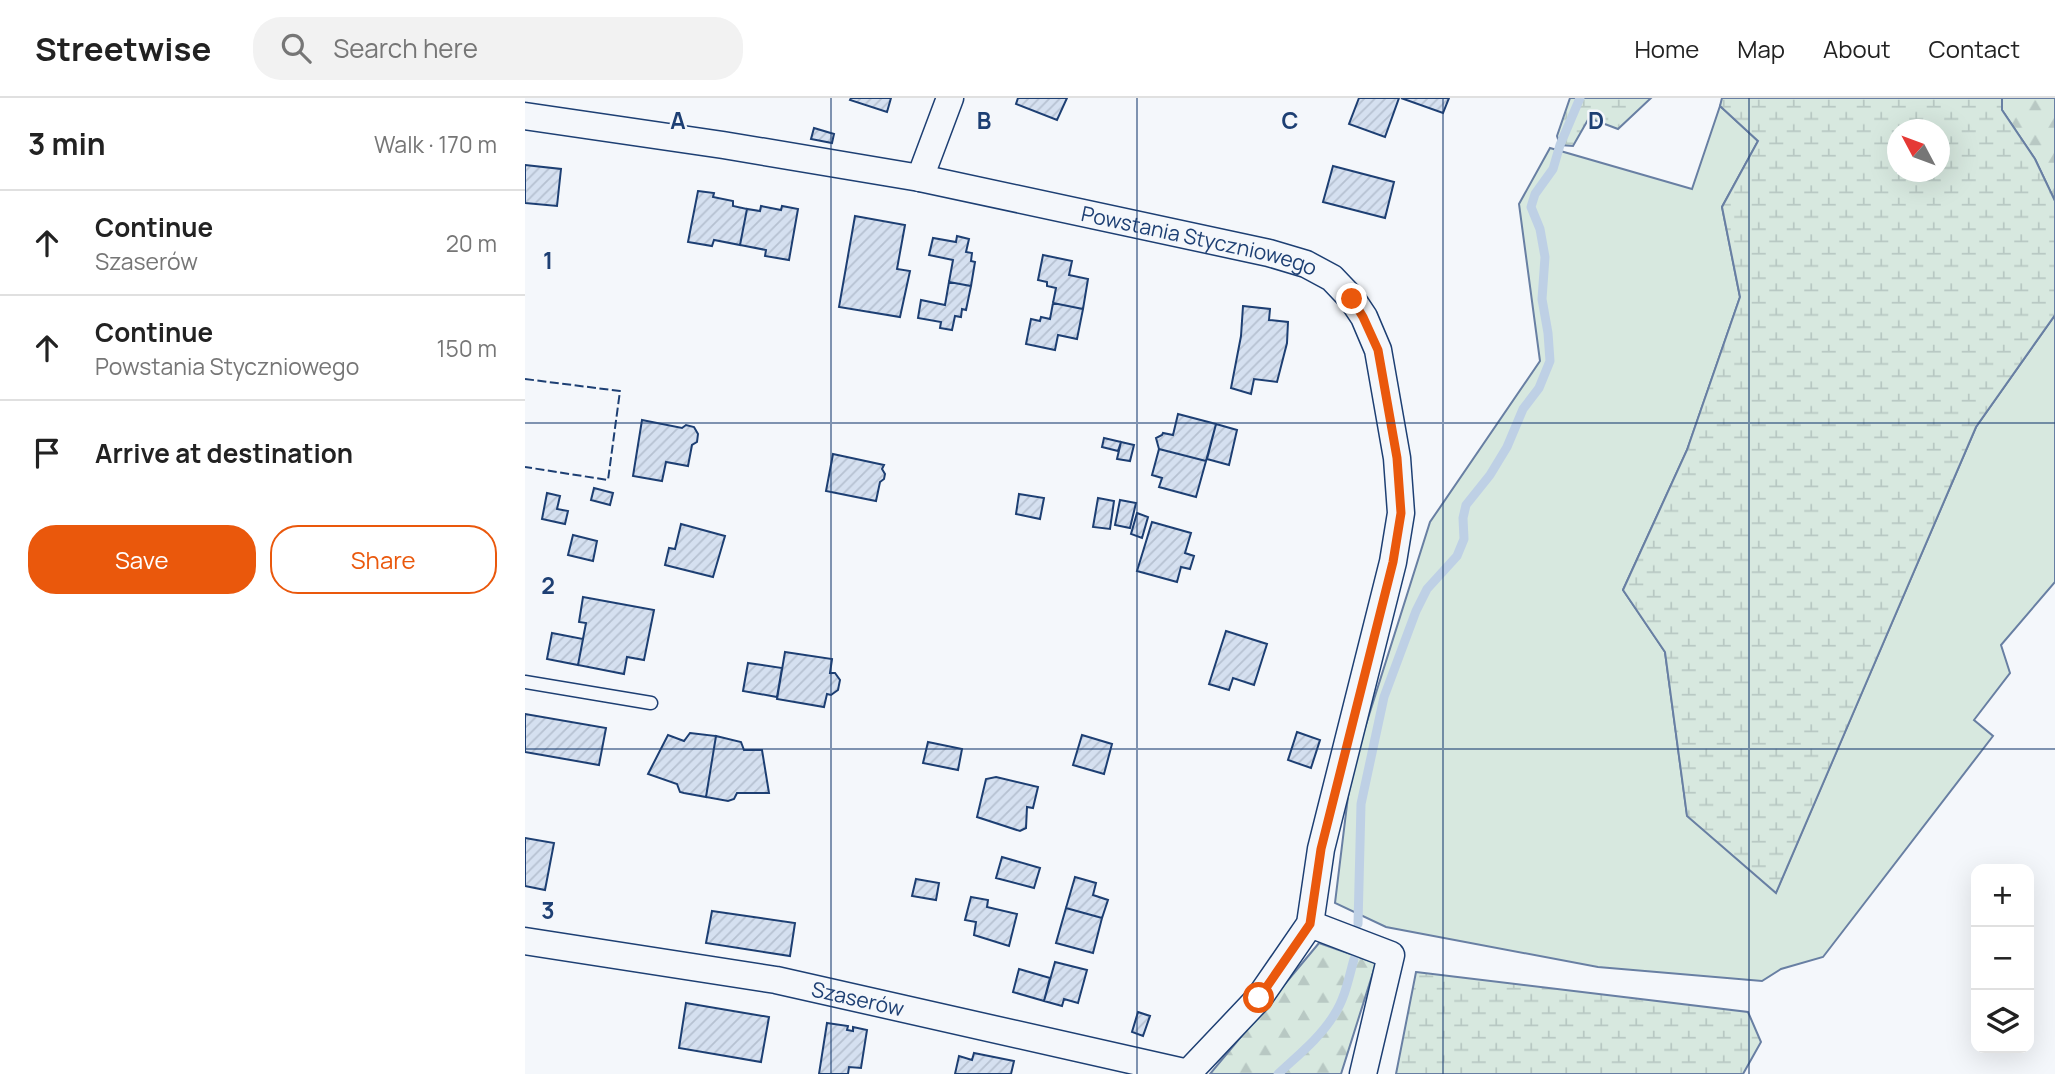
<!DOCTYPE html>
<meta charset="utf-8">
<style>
body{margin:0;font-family:Manrope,sans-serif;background:#f2f2f2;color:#222}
.controls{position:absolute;right:21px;bottom:21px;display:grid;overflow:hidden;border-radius:14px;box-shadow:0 7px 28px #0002}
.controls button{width:63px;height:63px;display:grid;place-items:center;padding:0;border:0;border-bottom:2px solid #e0e0e0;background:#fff;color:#222;font:35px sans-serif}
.compass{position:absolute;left:1362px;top:21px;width:63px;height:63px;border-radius:50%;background:#fff;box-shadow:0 7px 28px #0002;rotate:311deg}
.stop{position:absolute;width:21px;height:21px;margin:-16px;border:5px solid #ea580c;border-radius:50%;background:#fff}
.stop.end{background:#ea580c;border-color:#fff;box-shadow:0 2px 7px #0008}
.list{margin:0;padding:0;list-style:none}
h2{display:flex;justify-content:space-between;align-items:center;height:91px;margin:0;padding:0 28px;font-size:30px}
h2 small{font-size:23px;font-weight:400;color:#767676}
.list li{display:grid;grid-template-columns:46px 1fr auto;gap:21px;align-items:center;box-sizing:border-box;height:105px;padding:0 28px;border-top:2px solid #e0e0e0}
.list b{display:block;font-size:26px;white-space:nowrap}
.list p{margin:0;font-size:23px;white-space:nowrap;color:#767676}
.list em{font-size:23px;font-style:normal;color:#767676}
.actions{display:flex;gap:14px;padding:21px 28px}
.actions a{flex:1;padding:16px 0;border:2px solid #ea580c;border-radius:28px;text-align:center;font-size:24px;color:#ea580c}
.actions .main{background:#ea580c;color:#fff}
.icon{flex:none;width:38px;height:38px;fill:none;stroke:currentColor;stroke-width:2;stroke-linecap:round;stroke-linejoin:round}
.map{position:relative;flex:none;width:1530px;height:976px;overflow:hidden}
header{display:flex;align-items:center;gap:42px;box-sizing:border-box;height:98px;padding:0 35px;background:#fff;border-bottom:2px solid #e0e0e0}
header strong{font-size:33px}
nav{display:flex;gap:38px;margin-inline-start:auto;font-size:24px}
.search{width:490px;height:63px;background:#f2f2f2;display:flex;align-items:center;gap:18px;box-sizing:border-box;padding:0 24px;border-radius:28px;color:#767676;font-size:26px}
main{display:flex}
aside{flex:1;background:#fff}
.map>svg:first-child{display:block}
.green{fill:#d7e8df;stroke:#687fa3;stroke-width:2}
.forest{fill:url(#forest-firs);stroke:#687fa3;stroke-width:2}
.wetland{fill:url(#wetland-marsh);stroke:#687fa3;stroke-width:2;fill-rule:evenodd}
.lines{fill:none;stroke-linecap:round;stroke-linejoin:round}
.stream{stroke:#bed0e5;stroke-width:9}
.building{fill:url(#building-hatch);stroke:#1d3f73;stroke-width:2}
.service-casing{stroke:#1d3f73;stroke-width:15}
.minor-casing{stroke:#1d3f73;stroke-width:29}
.service{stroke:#f4f7fb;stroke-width:12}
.minor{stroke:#f4f7fb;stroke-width:26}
.fence{stroke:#1d3f73;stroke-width:2;stroke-dasharray:9 3.5;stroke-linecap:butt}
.route{stroke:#ea580c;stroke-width:9}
.grid{fill:none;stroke:#1d3f73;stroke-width:2;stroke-opacity:0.55}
.labels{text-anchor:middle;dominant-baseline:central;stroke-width:5;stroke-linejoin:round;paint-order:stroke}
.street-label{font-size:21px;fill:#1d3f73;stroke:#f4f7fb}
.grid-label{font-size:23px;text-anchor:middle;font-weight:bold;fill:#1d3f73;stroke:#f4f7fb;stroke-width:5;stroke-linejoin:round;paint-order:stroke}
</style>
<header>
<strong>Streetwise</strong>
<div class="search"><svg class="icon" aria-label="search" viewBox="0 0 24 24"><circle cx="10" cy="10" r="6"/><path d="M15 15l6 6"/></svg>Search here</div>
<nav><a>Home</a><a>Map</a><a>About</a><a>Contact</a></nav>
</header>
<main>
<aside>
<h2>3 min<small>Walk · 170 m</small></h2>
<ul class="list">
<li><svg class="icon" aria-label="ahead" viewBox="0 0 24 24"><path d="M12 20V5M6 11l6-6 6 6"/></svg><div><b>Continue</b><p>Szaserów</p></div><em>20 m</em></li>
<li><svg class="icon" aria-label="ahead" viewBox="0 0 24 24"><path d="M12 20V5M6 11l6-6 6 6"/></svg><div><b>Continue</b><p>Powstania Styczniowego</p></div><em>150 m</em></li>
<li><svg class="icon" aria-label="arrive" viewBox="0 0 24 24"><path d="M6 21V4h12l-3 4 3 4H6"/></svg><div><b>Arrive at destination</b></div></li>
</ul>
<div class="actions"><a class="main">Save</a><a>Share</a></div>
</aside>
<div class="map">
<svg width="1530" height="976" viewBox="0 0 1530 976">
<defs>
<pattern id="forest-firs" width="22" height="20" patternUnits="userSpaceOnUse" patternTransform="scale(1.75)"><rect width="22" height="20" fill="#d7e8df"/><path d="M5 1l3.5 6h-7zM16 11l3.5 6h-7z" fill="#b8c8c3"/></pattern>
<pattern id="wetland-marsh" width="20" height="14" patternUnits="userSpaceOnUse" patternTransform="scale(1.75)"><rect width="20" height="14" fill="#d7e8df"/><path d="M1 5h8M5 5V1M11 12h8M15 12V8" fill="none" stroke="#b8c8c3"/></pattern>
<pattern id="building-hatch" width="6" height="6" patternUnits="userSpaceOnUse" patternTransform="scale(1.75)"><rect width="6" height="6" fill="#d5e0f0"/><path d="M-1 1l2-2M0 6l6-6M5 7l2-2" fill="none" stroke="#b6c1d1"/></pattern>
</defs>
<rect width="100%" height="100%" fill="#f4f7fb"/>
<path class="green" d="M1195,8L1233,43L1197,109L1215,199L1162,352L1098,492L1140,554L1162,717L1251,794L1451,329L1530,217V484L1476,547L1485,575L1449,622L1468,638L1298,859L1256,871L1237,883L1073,869L861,829L810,805L826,674L905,424L1015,263L994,106L1025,50L1167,91Z"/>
<path class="forest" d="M1477,0H1530V103L1510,61L1477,12Z
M794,845L851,865L816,976H685Z"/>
<path class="wetland" d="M1045,0H1126L1093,31L1064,20L1048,48L1035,47L1032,38Z
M1197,0H1477V12L1510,61L1530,103V217L1451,329L1251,795L1162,718L1140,554L1098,492L1162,352L1215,199L1197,109L1233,43L1195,8ZM1372,32H1414V74H1372Z
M891,874L1223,914L1236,944L1218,976H871Z"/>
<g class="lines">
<path class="stream" d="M833,826L836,706L859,599L891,513L902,491L932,458L939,441L938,420L941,407L965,377L982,349L998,311L1014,290L1025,263L1023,235L1017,201L1020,159L1015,131L1006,109L1010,96L1028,71L1035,47L1055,0
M753,976C772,958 795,940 809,917C820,901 824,879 829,861"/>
</g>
<path class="building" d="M326,0H366L362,14L325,2Z
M493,0H542L532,22L491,6Z
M834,0H874L860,39L824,26Z
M876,0H924L918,15Z
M289,30L309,36L307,45L286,41Z
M0,67L36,71L32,108L0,105Z
M808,68L869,84L860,120L798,104Z
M173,93L189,95L188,99L208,103V108L222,111L215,147L189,142L187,148L163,144Z
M236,108L256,112L257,108L273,111L264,162L240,158L241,152L215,147L222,111L235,113Z
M330,118L380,127L372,171L385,173L375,219L314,209Z
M432,138L444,141L441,154L447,155L446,163L450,164L446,188L424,184L428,162L404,157L408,140L431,144Z
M518,157L547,163L544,177L563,181L558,211L528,205L531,190L522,188V184L513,182Z
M424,184L446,188L441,212L437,211L436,219L430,218L427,232L415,230L416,224L393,220L396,202L420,207Z
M528,205L558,211L552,241L533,237L530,252L501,246L506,221L515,223L516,219L525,221Z
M718,208L745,211L744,222L763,224L762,245L752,284L729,281L726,296L706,290L716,238Z
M653,316L691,326L681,363L634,351L631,340L637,337L638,335L648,337Z
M117,322L157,330L161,327L169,329L173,336L172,344L167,347L163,368L141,364L137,383L108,378Z
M691,326L712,332L704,367L682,361Z
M579,340L596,344L593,353L577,349Z
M596,344L609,347L605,363L592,361Z
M634,351L681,363L671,399L634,389L637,380L627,377Z
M308,356L359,367L357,371L360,376L359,381L355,384L351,403L301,393Z
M69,390L88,395L85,407L66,402Z
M22,395L35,398L32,411L43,413L40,426L17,421Z
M494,396L519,400L515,421L491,416Z
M573,400L589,403L585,431L568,429Z
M595,402L611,405L605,430L590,427Z
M612,415L623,419L617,440L606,436Z
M627,424L666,435L660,455L669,458L665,471L656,469L652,484L612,473Z
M156,426L200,438L188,479L140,467L144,450L150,451Z
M48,437L72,443L68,463L43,457Z
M58,499L129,512L119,562L102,559L99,576L53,567L61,525L54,524Z
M701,533L742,546L729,587L708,580L704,592L684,586Z
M27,535L58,541L53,567L22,561Z
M260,554L307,561L305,575H310L315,582L313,592L306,597L302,596L299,609L252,601Z
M223,565L257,570L252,599L218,593Z
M0,616L81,630L74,667L0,654Z
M772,634L795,642L786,670L763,662Z
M165,635L191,638L181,699L159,695L155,694L152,686L123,676L143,637L159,643Z
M557,637L587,646L579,676L548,667Z
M191,638L216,644L219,652H237L244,695H212L209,701L203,703L181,699Z
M403,644L437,651L433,672L398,665Z
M471,679L513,689L508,710L502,709L501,730L495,733L452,719L461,681Z
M0,740L29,745L20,792L0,788Z
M477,759L515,770L509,790L471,780Z
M550,779L571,785L568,797L583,802L577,820L541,810Z
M391,781L414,785L411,802L387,798Z
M446,799L463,802L462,809L492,816L484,848L449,837L451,824L440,822Z
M541,810L577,820L568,855L531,845Z
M187,813L270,825L265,858L181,845Z
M530,864L562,872L553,905L539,901L537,908L519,903Z
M494,871L525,880L519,903L488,894Z
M161,905L244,919L236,964L154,950Z
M613,914L625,918L618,938L607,934Z
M302,925L323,928L322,932L328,933V929L342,932L336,970L324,969L323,976H294Z
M449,955L489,963L486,976H430L434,958L447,962Z"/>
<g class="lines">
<defs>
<path id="service" d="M0,584L126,605"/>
<g id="minor">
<path id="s1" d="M0,18L198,47L395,80L744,155L781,166L807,180L827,201L839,219L853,252L872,360L876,415L868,464L796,751L785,826L734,900L662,976"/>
<path d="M395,80L425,0"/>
<path d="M785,826L866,857L838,976"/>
<path id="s2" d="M0,843L251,882L663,975"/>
</g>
</defs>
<use href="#service" class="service-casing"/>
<use href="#minor" class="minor-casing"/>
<use href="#service" class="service"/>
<use href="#minor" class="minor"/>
<path class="fence" d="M0,281L95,293L83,382L0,369"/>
</g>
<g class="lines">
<path class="route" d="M734,900L785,826L796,751L868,464L876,415L872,360L853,252L838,219L827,201"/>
</g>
<path class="grid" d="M306,0V976M612,0V976M918,0V976M1224,0V976M0,325H1530M0,651H1530"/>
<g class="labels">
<g class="street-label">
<text stroke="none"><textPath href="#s1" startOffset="686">Powstania Styczniowego</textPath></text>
<text stroke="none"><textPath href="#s2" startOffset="338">Szaserów</textPath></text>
</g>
</g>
<g class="grid-label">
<text x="153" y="31">A</text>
<text x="459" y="31">B</text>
<text x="765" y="31">C</text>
<text x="1071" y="31">D</text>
<text x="23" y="171">1</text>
<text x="23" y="496">2</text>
<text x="23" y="821">3</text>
</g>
</svg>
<div class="controls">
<button>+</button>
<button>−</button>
<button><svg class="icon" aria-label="layers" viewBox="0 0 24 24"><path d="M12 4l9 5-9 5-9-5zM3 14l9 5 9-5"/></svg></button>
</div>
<svg class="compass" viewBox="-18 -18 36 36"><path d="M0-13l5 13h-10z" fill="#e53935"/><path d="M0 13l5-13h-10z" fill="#767676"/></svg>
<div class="stop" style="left:734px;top:900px"></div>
<div class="stop end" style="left:827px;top:201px"></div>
</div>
</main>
